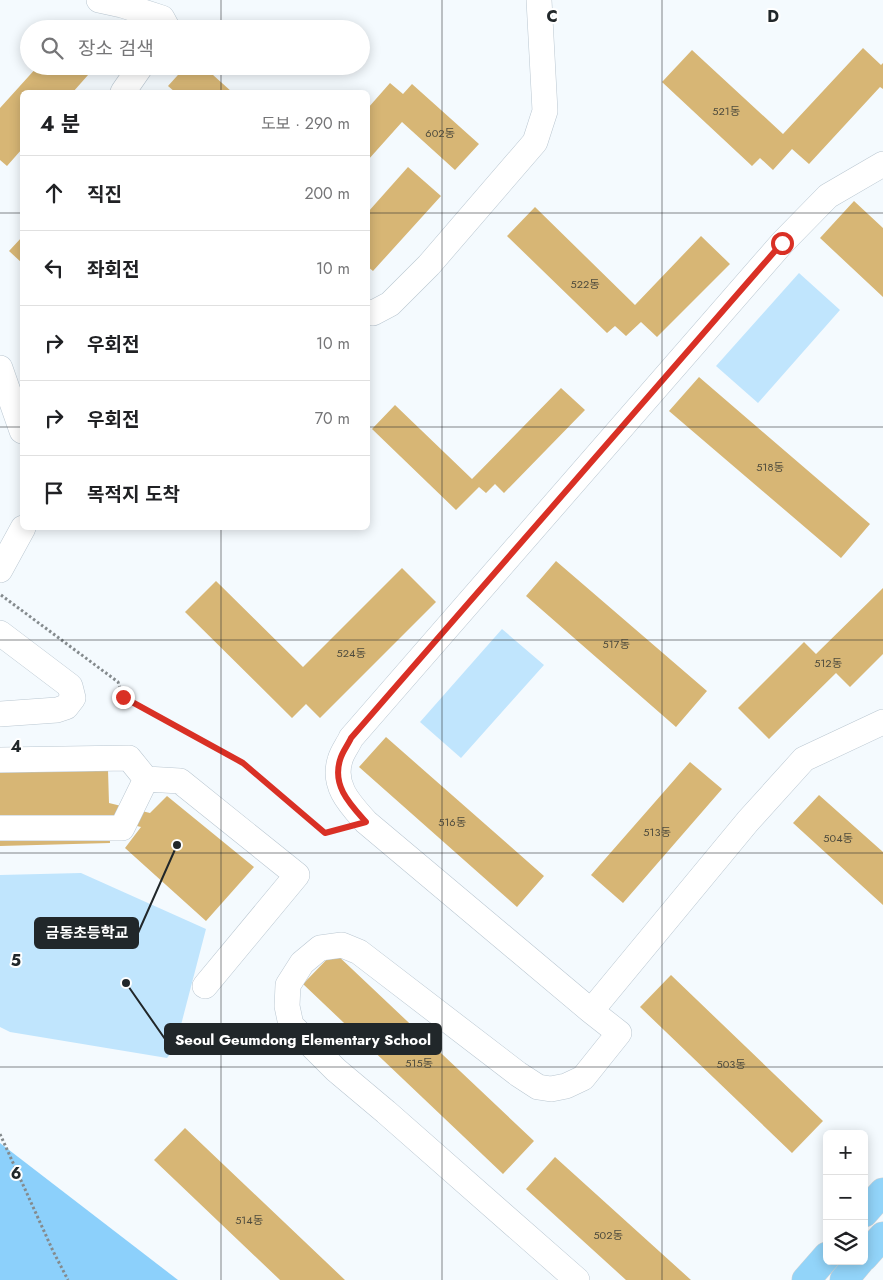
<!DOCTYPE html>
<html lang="ko">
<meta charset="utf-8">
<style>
body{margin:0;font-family:Jost,"Noto Sans KR",sans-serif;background:#f6f6f6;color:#202124}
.controls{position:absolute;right:15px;bottom:15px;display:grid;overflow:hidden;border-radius:8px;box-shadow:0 2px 12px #0003}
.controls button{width:45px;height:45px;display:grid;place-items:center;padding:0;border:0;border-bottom:1px solid #e0e0e0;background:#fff;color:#202124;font:25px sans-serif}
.stop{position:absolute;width:15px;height:15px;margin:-11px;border:4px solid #d93025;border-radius:50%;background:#fff}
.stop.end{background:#d93025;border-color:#fff;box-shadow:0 1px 5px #0008}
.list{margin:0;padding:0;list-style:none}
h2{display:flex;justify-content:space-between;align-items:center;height:65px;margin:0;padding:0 20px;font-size:21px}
h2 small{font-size:16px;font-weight:400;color:#757577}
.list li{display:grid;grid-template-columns:32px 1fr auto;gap:15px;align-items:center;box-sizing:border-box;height:75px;padding:0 20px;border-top:1px solid #e0e0e0}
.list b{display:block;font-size:19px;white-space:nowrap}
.list em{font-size:16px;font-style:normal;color:#757577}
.icon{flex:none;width:28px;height:28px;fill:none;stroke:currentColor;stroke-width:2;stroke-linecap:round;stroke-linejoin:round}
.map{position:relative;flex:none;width:883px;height:1280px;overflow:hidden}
.search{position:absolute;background:#fff;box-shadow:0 2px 12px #0003;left:20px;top:20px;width:350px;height:55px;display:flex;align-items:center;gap:12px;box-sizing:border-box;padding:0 18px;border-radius:28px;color:#757577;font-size:19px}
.panel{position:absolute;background:#fff;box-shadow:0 2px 12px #0003;left:20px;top:90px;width:350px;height:440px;border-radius:8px}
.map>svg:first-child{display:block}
.green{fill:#c0e5fd}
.forest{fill:#8cd0fb}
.building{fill:#d7b675}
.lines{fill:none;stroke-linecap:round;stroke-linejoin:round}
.minor-casing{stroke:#bac7d1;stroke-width:26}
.major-casing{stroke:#d3d4d4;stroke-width:29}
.path{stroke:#848a8d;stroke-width:3;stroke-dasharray:2.5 2.5;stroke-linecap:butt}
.minor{stroke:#fff;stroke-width:25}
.major{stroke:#92d4f9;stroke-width:28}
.route{stroke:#d93025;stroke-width:6}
.grid{fill:none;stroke:#21272a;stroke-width:1;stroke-opacity:0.55}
.labels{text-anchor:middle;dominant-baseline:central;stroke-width:4;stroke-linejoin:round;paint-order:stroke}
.number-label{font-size:11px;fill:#4e4b3d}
.grid-label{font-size:16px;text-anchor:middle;font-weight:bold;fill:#21272a;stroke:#fff;stroke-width:4;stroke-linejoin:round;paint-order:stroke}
.leader{fill:none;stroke:#21272a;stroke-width:2}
.callout-dot{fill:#21272a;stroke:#fff;stroke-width:2}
.callout{fill:#21272a;stroke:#21272a;stroke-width:2}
.callout-label{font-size:15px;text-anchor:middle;font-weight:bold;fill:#fff}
</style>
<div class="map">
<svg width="883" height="1280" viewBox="0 0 883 1280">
<rect width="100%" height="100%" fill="#f4fafe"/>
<path class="green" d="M799,273L840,310L758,403L716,366Z
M502,629L544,665L461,758L420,722Z
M81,873L206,929L175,1048L167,1058L10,1032L0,1027V875Z"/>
<path class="forest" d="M0,1143L178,1280H0Z"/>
<path class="building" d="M863,48L881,65L883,63V89L880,87L809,164L792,149L773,170L760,158L752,166L662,82L692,50L783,134Z
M38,66H96L73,92H22V149L7,166L0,160V108Z
M186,66H203L232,92H175L168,86Z
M390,83L403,94L412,84L479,144L455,170L402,122L368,160V108Z
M408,167L441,196L373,271L368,267V212Z
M854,201L883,228V297L820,238Z
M535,207L635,305L701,236L730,264L657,337L641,322L626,336L615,326L607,333L507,236Z
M22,237V263L9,251Z
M699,377L870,524L841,558L669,411Z
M561,388L585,410L504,493L495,484L486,493L479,487L456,510L372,429L395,405L472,479Z
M556,561L707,691L676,727L526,596Z
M402,568L436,602L320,718L306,704L292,718L185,612L216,581L303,667Z
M883,588V654L850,687L836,673L769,739L738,708L804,642L816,654Z
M386,737L544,876L517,907L359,767Z
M690,762L722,789L623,903L591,875Z
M0,769L108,770L109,803L150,813L167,796L254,867L206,921L125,848L141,827L109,819L110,843L0,846Z
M819,795L883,852V905L793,823Z
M334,952L534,1141L503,1174L303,984Z
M671,975L823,1121L792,1153L640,1007Z
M185,1128L345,1280H280L154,1160Z
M555,1157L691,1280H626L526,1189Z"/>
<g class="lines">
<defs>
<path id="minor" d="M99,0L122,5L162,18L168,29
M123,92L141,66
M883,164L828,196L782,243L351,738C348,745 342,752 340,760C332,786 350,804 366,822L591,1011L748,821L804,759L883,722
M368,312L373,313L390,304L429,265L535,142L545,111L539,0
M0,368L22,431
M0,570L23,528
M0,633L70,686L73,698L66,707L57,710L0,714
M0,760L129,758L146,779L180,781L297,875L205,986
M0,828H122L146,779
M577,1280L386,1112L336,1070L291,1025L287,1006L288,985L302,963L320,948L342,945L359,952L518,1074L538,1087L551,1089L566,1086L583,1078L619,1033L591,1011"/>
<path id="major" d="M864,1213L883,1192
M864,1257L883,1236
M806,1280L827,1256
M844,1280L860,1261"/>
</defs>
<use href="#minor" class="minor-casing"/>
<use href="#major" class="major-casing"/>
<path class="path" d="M1,595L118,682L123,697L243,763L325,833L341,829
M0,1134L53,1251L68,1280"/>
<use href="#minor" class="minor"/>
<use href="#major" class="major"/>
</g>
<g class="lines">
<path class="route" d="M123,697L243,763L325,833L366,822C350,804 332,786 340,760C342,752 348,745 351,738L782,243"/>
</g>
<path class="grid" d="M221,0V29M442,0V1280M662,0V1280M221,66V92M0,213H22M368,213H883M0,427H22M368,427H883M221,528V1280M0,640H883M0,853H883M0,1067H883"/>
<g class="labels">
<g class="number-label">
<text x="726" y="111">521동</text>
<text x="440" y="133">602동</text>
<text x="585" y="284">522동</text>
<text x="770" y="467">518동</text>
<text x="616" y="644">517동</text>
<text x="351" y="653">524동</text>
<text x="828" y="663">512동</text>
<text x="452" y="822">516동</text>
<text x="657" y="832">513동</text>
<text x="838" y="838">504동</text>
<text x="419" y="1063">515동</text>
<text x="731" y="1064">503동</text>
<text x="249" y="1220">514동</text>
<text x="608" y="1235">502동</text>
</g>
</g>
<g class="grid-label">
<text x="552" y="22">C</text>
<text x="773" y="22">D</text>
<text x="16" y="752">4</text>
<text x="16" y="966">5</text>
<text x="16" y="1179">6</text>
</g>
<path class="leader" d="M177 845L138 933M126 983L165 1039"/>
<g class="callout-dot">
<circle cx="177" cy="845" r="5"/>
<circle cx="126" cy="983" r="5"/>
</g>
<g class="callout">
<rect x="35" y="918" width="103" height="30" rx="5"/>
<rect x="165" y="1024" width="276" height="30" rx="5"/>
</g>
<g class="callout-label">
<text x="87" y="938">금동초등학교</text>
<text x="303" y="1045">Seoul Geumdong Elementary School</text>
</g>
</svg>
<div class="controls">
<button>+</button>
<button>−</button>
<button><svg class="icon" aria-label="layers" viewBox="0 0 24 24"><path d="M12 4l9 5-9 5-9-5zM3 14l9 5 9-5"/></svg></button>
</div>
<div class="stop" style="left:782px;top:243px"></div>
<div class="stop end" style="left:123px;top:697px"></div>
<div class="search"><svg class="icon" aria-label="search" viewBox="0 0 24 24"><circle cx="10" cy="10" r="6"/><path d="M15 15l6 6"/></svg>장소 검색</div>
<section class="panel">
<h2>4 분<small>도보 · 290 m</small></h2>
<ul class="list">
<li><svg class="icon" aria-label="ahead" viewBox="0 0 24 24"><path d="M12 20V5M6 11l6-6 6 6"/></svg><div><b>직진</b></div><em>200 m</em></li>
<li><svg class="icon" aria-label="left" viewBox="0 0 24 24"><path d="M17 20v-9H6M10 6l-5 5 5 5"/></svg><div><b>좌회전</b></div><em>10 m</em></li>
<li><svg class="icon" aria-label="right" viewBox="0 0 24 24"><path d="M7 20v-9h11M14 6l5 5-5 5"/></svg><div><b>우회전</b></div><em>10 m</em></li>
<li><svg class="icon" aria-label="right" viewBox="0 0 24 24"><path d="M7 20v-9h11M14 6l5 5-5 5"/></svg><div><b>우회전</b></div><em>70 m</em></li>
<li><svg class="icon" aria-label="arrive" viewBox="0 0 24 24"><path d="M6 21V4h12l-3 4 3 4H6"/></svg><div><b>목적지 도착</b></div></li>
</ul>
</section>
</div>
